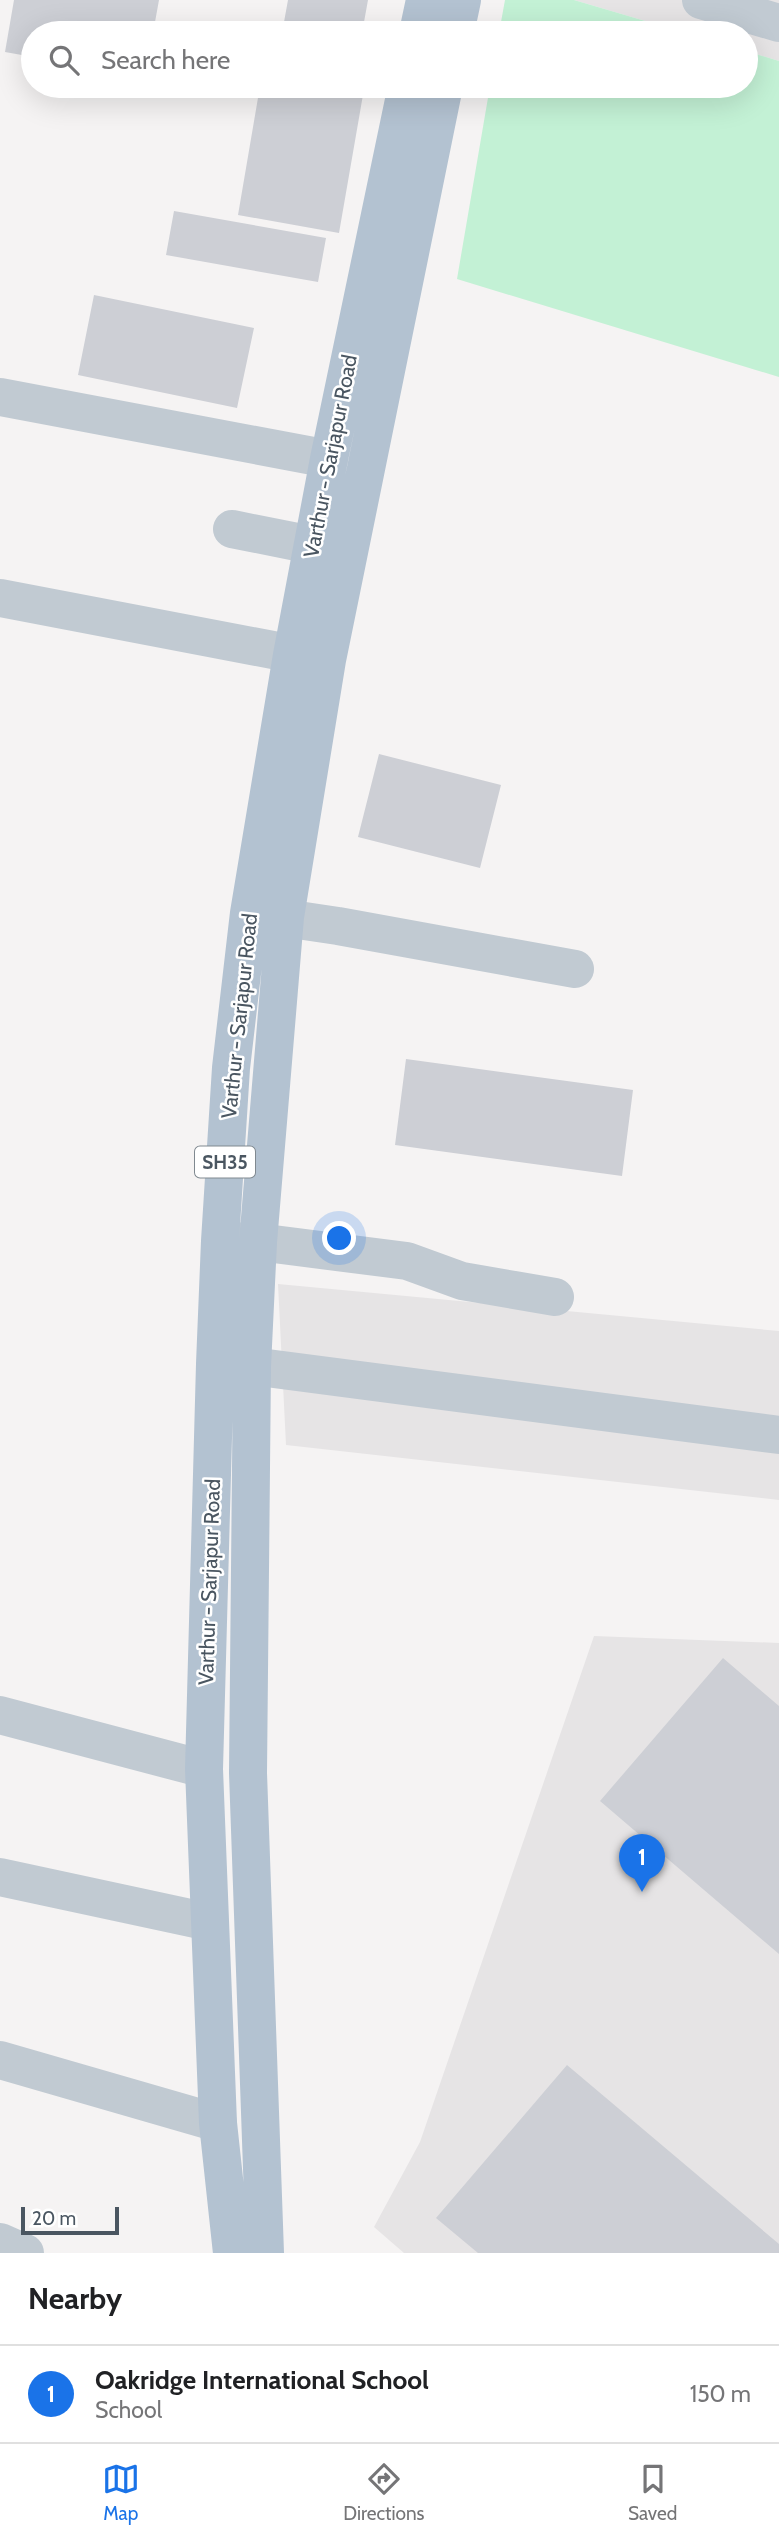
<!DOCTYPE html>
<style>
body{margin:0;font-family:Cabin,sans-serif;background:#f6f6f6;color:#202124}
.scale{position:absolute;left:21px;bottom:18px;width:98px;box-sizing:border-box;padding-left:7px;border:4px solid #4a5661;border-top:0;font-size:19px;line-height:24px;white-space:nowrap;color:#4a5661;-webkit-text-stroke:5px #fff;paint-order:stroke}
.you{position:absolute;left:340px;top:1239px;width:24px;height:24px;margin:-18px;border:5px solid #fff;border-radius:50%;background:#1a73e8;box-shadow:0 0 0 10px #1a73e833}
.badge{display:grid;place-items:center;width:46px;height:46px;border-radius:50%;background:#1a73e8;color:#fff;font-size:23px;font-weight:700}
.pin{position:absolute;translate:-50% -58px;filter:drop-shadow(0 2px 4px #0008)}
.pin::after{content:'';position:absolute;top:37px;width:24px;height:21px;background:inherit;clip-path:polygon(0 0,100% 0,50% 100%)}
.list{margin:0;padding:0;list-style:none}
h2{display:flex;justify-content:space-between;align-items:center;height:91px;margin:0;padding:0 28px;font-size:30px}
h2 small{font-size:23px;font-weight:400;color:#757577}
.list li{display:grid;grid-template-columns:46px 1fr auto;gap:21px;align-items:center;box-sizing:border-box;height:98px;padding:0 28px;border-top:2px solid #e0e0e0}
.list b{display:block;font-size:26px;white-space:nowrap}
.list p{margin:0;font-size:23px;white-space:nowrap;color:#757577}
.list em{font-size:23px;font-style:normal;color:#757577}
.icon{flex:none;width:38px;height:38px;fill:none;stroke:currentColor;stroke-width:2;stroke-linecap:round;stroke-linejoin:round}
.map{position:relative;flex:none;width:779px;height:2253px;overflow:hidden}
.search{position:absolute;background:#fff;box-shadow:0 7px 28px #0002;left:21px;right:21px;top:21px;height:77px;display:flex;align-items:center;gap:18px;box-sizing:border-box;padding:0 24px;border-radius:38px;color:#757577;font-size:26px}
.sheet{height:189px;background:#fff}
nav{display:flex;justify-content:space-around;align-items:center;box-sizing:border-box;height:98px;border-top:2px solid #e0e0e0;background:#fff;font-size:19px;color:#757577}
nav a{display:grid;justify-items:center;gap:4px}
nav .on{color:#1a73e8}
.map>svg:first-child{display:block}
.education{fill:#e6e4e5}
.green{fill:#c3f1d5}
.building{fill:#cdcfd5}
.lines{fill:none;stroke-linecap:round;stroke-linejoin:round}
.minor{stroke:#c1cad2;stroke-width:38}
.major{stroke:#b3c2d1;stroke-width:38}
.labels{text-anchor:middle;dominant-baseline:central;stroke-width:5;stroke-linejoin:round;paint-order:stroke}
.shield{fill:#fff;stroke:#808990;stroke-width:2}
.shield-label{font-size:19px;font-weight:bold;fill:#4a5661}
.street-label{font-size:21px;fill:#4a5661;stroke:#fff}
</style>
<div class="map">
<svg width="779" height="2253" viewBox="0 0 779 2253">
<rect width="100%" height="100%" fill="#f5f3f3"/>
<path class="education" d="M574,0H779V61L746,51V33H686Z
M278,1284L779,1331V1500L286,1445Z
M594,1636L779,1643V2253H404L374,2227L420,2142Z"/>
<path class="green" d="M505,0H574L686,33H499Z
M746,51L779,61V377L457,279L490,86H746Z"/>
<path class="building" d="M14,0H159L153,33H33V57L5,52Z
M288,0H368L362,33H282Z
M260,86H345L364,89L339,233L238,215Z
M174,211L326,238L318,282L166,255Z
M94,295L254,328L237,408L78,375Z
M379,754L501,785L480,868L358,837Z
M406,1059L633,1090L622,1176L395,1145Z
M723,1658L779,1706V1954L600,1801Z
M567,2065L779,2244V2253H478L436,2218Z"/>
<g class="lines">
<path class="minor" d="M701,0L779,23
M0,397L329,459
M232,529L312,545
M0,598L325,660
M251,913L338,926L575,969
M225,1241L258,1242L407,1261L462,1281L555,1297
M220,1365L252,1366L779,1435
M0,1715L204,1769
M0,1877L209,1922
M0,2060L218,2123
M0,2242L25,2253"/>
<path class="major" d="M418,33L425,0
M455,33L462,0
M232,2253L218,2123L204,1769L215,1364L220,1241L231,1068L249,913L292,655L329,459L407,86
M265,2253L248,1773L252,1366L258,1242L285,917L327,660L444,86"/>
</g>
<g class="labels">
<rect class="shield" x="195" y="1146.5" width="60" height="31" rx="5"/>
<g class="shield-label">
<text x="225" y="1162">SH35</text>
</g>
<g class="street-label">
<text transform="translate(330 456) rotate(-79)">Varthur - Sarjapur Road</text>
<text transform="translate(239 1016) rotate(-84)">Varthur - Sarjapur Road</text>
<text transform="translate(209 1582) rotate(-88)">Varthur - Sarjapur Road</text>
</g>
</g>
</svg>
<div class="scale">20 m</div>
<div class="you"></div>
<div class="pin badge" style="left:642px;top:1892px">1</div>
<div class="search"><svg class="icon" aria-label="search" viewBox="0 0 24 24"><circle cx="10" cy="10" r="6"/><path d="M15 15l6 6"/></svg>Search here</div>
</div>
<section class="sheet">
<h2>Nearby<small></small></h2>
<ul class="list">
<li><span class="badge">1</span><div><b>Oakridge International School</b><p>School</p></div><em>150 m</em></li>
</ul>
</section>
<nav>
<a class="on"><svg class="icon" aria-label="map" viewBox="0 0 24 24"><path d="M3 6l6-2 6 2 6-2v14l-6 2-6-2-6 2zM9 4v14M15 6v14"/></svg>Map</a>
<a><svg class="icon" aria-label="directions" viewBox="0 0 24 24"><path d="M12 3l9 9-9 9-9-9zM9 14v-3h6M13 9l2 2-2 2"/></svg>Directions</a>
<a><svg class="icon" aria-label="saved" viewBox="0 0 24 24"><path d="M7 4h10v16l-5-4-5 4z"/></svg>Saved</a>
</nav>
